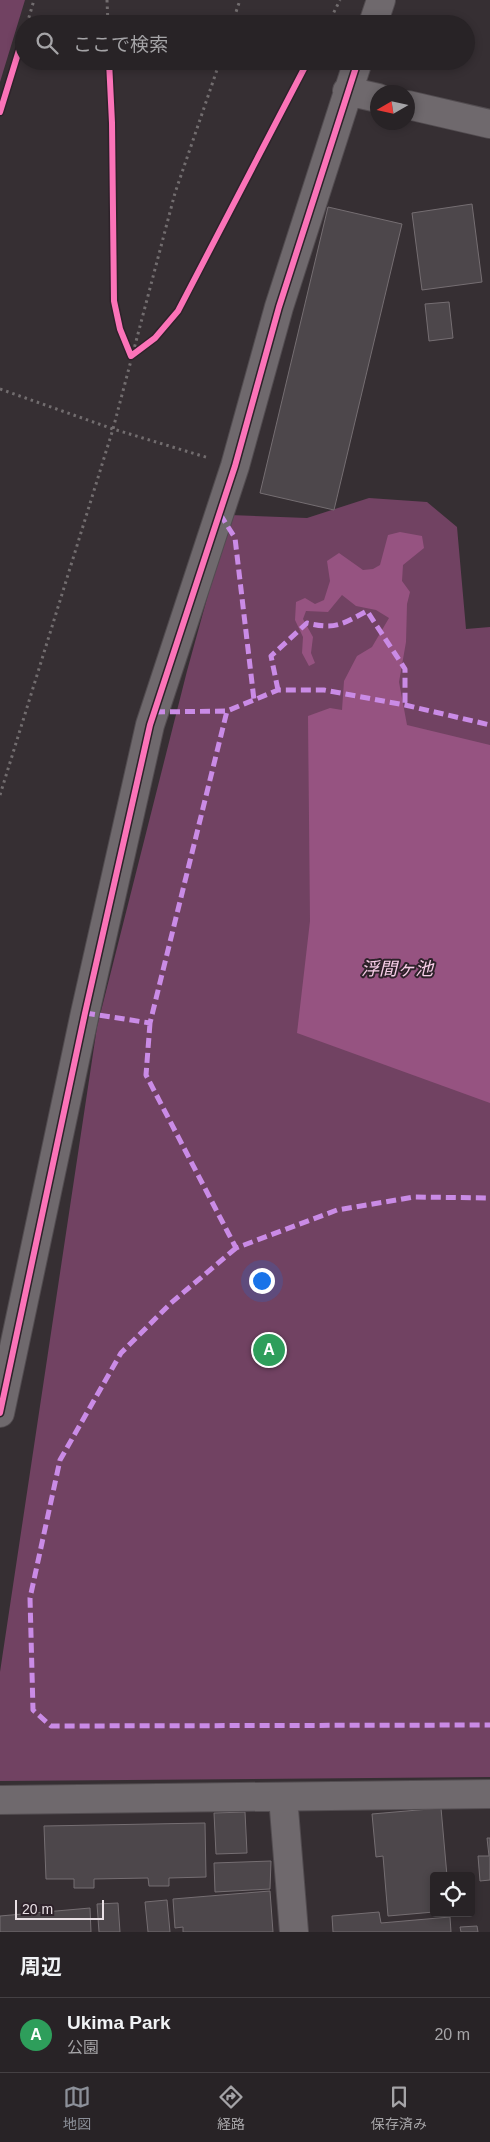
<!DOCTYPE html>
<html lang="ja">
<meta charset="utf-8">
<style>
body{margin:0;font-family:Helvetica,"Noto Sans JP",sans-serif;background:#302b2e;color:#f1f3f6}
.controls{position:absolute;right:15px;bottom:15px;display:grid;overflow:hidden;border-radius:5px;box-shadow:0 2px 8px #0003}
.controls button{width:45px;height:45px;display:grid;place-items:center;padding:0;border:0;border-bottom:1px solid #444043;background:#282326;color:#f1f3f6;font:25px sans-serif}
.compass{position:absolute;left:370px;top:85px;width:45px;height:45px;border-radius:50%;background:#282326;box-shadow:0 2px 8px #0003;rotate:261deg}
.scale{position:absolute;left:15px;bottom:12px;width:89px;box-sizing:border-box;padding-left:5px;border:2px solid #e9e0e5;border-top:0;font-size:14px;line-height:18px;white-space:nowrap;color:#e9e0e5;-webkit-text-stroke:4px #2e222a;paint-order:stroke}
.you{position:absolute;left:261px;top:1280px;width:18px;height:18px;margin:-12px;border:4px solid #fff;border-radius:50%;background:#1a73e8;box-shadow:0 0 0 8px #1a73e833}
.badge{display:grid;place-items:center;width:32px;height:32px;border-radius:50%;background:#8c9099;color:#fff;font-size:16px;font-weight:700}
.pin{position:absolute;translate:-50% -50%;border:2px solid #fff;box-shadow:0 1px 5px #0006}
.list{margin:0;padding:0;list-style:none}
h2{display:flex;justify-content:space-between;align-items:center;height:65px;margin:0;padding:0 20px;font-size:21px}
h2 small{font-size:16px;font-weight:400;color:#a5a4a7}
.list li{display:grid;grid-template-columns:32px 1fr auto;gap:15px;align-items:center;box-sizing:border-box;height:75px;padding:0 20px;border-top:1px solid #444043}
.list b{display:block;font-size:19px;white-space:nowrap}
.list p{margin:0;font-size:16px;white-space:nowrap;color:#a5a4a7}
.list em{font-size:16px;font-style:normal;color:#a5a4a7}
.icon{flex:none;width:28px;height:28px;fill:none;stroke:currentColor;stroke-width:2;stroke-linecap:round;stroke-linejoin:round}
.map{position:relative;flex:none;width:490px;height:1932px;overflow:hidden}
.search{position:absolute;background:#282326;box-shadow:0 2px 8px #0003;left:15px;right:15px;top:15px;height:55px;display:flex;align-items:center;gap:12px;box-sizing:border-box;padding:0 18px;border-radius:28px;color:#a5a4a7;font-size:19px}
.sheet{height:140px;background:#282326}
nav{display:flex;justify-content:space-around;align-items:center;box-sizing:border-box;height:70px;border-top:1px solid #444043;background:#282326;font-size:14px;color:#a5a4a7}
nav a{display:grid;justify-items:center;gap:2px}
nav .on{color:#8c9099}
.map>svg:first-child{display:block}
.green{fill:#714262}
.water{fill:#965381}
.building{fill:#4d474b;stroke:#756e72}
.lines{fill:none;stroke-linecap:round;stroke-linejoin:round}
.street-casing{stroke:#524c50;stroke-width:30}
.path{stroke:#726d6f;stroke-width:3;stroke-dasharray:2.5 4;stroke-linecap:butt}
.street{stroke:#6f696d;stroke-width:28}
.quiet{stroke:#ca8be6;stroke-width:5;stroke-dasharray:10 5;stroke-linecap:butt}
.cycleway-casing{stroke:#2e222a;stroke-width:9}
.cycleway{stroke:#fb73b8;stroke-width:6}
.labels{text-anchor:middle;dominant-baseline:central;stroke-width:4;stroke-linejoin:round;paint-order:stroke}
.water-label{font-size:18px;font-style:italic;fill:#f7cde7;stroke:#2e222a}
</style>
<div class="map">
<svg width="490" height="1932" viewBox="0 0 490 1932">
<rect width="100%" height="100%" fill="#362f33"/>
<path class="green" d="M0,0H25L0,82Z
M369,498L427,502L457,527L466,629L490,627V1777L0,1781V1672L97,1027L187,671L230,515L307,518Z"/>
<path class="water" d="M400,532L422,536L424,548L403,565L402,581L410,592L407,604L406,642L399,682L407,725L490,745V1103L297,1033L310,921L308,716L330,708L342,710L344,681L357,656L372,647L389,618L376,610L356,606L342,595L328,612L306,611L303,619L313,637L311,653L315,663L309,666L302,653L303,637L295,620L296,602L305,598L315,604L324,600L330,581L327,561L339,553L363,570L373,569L380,565L388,535Z"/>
<path class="building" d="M472,204L482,282L422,290L412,213Z
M328,207L402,224L334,510L260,493Z
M449,302L453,338L429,341L425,304Z
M441,1808L447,1876H434V1912L388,1916L383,1856L376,1857L372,1814Z
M245,1812L247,1853L216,1854L214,1813Z
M205,1823L206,1877L169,1878V1886H149L148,1878L94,1879V1888H74V1879H46L44,1826Z
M487,1838H490V1880L480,1881L478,1856H489Z
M271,1861L270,1889L215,1892L214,1863Z
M270,1891L273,1932H183V1927L175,1928L173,1899Z
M167,1900L170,1932H148L145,1902Z
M118,1903L120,1932H99L97,1904Z
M90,1908L91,1932H0V1916Z
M379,1912L381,1923L450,1917L451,1932H333L332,1916Z
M477,1926L478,1932H461L460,1927Z"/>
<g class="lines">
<defs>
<path id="street" d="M373,24L381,0
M347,91L378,98
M408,105L490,124
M0,1413L85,1013L150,725L235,466L279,307L358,61
M283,1797L294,1932
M0,1800L490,1794"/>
</defs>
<use href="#street" class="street-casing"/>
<path class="path" d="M107,0L108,24
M27,24L34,0
M232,24L240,0
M328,24L340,0
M109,61L112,123L114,301L120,329L131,356L155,338L178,311L308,61
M0,112L24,34
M0,389L113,429L209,458
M0,795L113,429L175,193L220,61"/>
<use href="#street" class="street"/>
<path class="quiet" d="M220,514L235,538L254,700
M278,690L271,656L307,623C335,630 343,624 367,611L405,669V705
M155,712L227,711L278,690H324L405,705L490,725
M85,1013L150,1023L227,711
M150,1023L146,1075L236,1248L337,1210L414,1197L490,1198
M236,1248L171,1303L121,1353L60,1460L30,1598L33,1710L51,1726L490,1725"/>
<defs>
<path id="cycleway" d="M109,61L112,123L114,301L120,329L131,356L155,338L178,311L308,61
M0,112L24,34
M0,1413L85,1013L150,725L235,466L279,307L358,61"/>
</defs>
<use href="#cycleway" class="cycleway-casing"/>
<use href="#cycleway" class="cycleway"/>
</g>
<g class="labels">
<g class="water-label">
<text x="397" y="969">浮間ヶ池</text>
</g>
</g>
</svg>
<div class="controls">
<button><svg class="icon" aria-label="locate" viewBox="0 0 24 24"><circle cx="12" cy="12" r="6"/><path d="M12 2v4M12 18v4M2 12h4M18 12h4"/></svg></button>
</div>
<svg class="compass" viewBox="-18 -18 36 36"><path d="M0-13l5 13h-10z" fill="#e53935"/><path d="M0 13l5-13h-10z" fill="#a5a4a7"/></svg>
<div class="scale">20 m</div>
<div class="you"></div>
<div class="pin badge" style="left:269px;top:1350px;background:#2e9e5b">A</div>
<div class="search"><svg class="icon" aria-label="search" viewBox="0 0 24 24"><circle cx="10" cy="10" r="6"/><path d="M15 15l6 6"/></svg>ここで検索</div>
</div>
<section class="sheet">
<h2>周辺<small></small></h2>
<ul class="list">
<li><span class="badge" style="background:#2e9e5b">A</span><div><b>Ukima Park</b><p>公園</p></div><em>20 m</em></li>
</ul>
</section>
<nav>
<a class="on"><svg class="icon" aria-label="map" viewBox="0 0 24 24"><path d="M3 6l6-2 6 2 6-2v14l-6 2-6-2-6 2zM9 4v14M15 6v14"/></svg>地図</a>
<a><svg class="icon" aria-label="directions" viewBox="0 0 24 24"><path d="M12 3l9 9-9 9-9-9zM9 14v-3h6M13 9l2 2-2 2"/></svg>経路</a>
<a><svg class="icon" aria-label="saved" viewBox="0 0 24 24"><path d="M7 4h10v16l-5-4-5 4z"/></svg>保存済み</a>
</nav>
